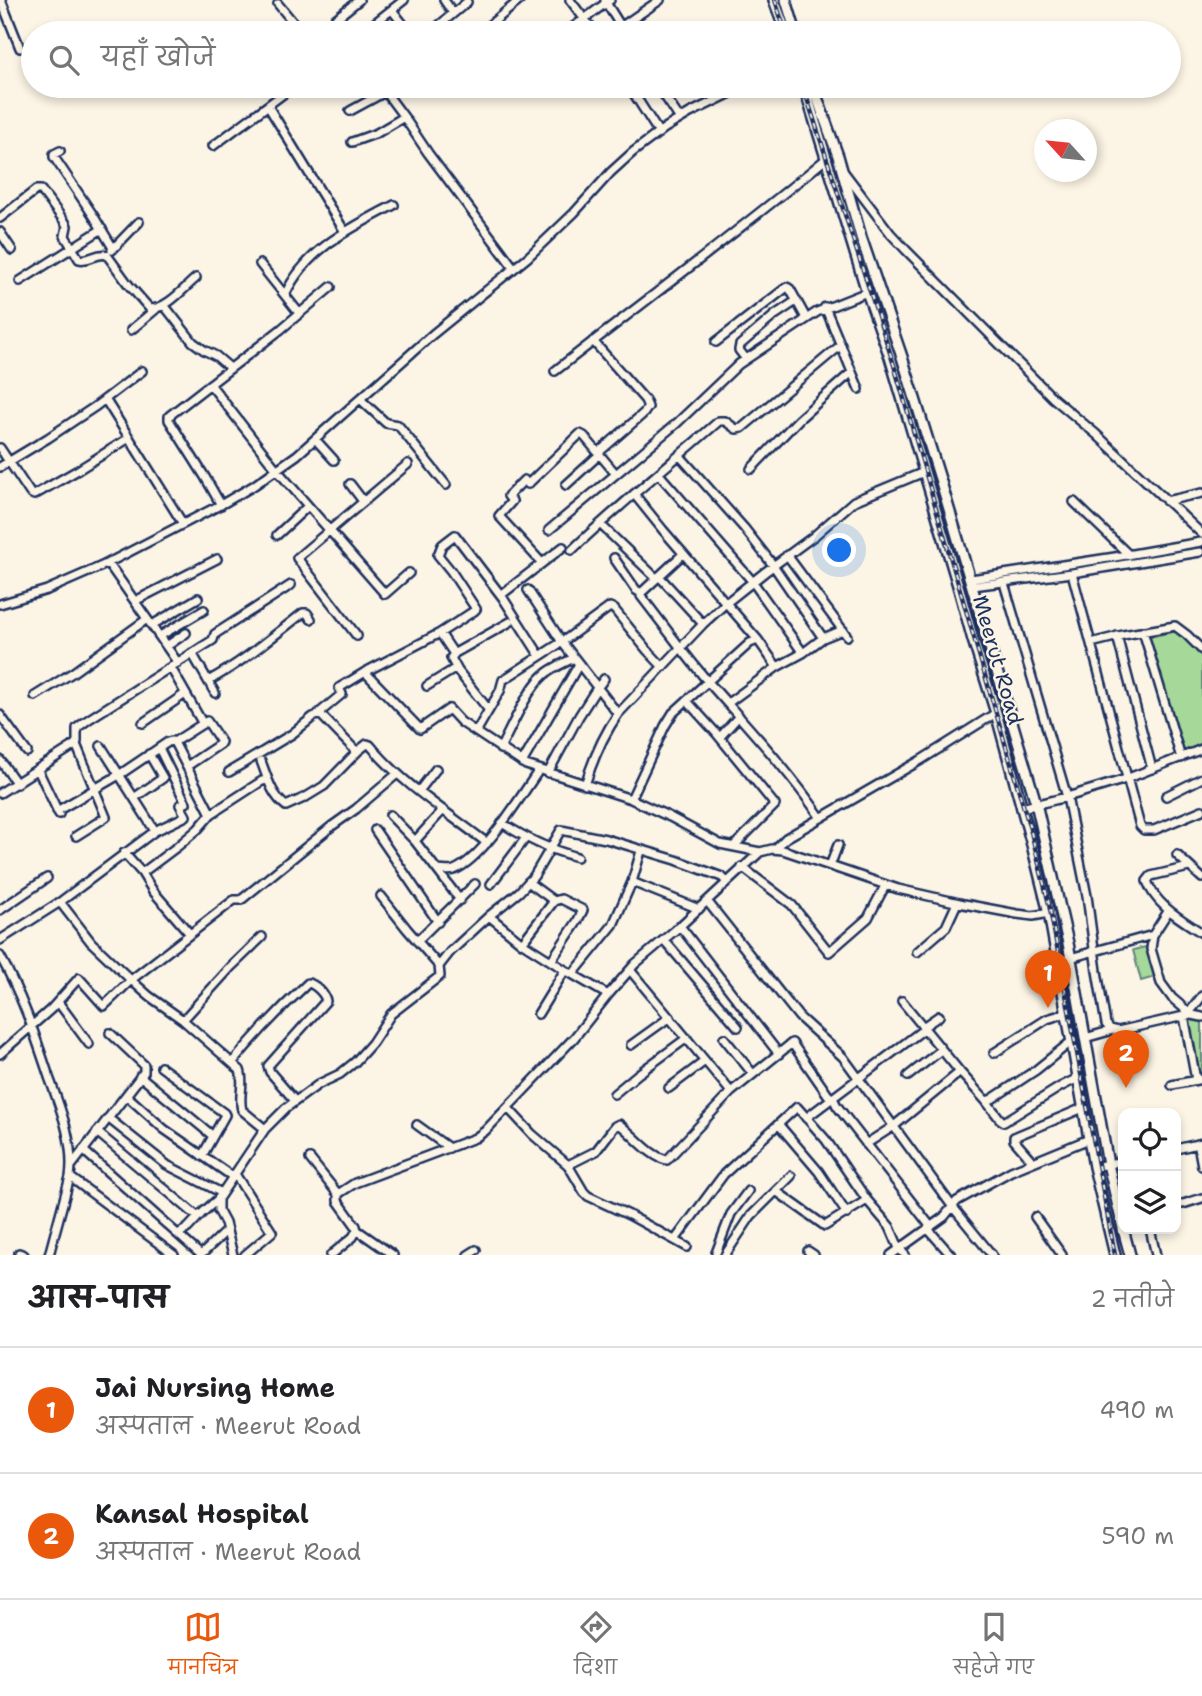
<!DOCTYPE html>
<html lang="hi">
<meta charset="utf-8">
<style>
body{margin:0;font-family:"Shantell Sans","Playpen Sans Deva",sans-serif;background:#f6f6f6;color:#202124}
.controls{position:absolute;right:21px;bottom:21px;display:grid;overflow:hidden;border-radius:14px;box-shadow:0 4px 10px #0003}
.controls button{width:63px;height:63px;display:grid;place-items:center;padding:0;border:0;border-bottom:2px solid #e0e0e0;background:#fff;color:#202124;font:35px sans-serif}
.compass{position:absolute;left:1034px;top:119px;width:63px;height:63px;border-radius:50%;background:#fff;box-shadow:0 4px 10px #0003;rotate:297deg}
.you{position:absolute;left:840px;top:551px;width:24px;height:24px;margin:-18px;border:5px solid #fff;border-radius:50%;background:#1a73e8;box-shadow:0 0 0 10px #1a73e833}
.badge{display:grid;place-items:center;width:46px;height:46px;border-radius:50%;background:#ea580c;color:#fff;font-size:23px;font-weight:700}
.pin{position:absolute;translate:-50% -58px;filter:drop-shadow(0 2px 4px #0008)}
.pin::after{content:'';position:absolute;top:37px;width:24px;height:21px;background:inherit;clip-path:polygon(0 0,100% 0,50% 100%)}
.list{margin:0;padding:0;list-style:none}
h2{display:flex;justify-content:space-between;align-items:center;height:91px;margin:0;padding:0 28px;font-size:30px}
h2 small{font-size:23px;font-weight:400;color:#757577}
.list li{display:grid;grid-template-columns:46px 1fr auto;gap:21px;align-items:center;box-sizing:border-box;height:126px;padding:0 28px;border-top:2px solid #e0e0e0}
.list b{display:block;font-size:26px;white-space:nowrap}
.list p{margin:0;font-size:23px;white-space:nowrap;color:#757577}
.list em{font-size:23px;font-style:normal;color:#757577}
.icon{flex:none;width:38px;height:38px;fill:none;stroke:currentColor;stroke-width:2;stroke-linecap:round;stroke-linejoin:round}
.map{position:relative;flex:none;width:1202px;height:1255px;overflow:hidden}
.search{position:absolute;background:#fff;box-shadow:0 4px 10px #0003;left:21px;right:21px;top:21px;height:77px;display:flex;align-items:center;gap:18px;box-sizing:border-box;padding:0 24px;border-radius:38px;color:#757577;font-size:26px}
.sheet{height:343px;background:#fff}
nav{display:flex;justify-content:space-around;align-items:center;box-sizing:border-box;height:98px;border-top:2px solid #e0e0e0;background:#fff;font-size:19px;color:#757577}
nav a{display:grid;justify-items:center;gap:4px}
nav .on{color:#ea580c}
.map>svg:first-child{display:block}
.green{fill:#a6d899;stroke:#60847c;stroke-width:2}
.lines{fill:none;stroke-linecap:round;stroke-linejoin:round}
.minor-casing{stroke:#1b2f5e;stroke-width:12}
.major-casing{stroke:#1b2f5e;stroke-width:14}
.minor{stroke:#fcf5e5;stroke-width:7}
.major{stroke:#fcf5e5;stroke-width:9}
.rail-casing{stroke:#1b2f5e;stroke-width:4.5}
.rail{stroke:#fcf5e5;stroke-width:2;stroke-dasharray:5;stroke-linecap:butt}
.labels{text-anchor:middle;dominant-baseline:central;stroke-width:5;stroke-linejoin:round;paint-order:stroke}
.street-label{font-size:21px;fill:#1b2f5e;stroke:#fcf5e5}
</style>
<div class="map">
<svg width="1202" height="1255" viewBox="0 0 1202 1255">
<rect width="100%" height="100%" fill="#fcf5e5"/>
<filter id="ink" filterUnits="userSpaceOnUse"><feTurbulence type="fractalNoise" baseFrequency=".0143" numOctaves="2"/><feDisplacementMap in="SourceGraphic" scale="14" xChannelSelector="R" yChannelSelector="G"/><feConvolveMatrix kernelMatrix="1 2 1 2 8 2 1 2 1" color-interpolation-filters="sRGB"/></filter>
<g filter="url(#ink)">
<path class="green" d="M1177,631L1202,655V743L1184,752L1149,637Z
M1150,946L1158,976L1141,981L1133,950Z
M1187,1018L1202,1019V1072L1198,1073Z"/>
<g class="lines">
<defs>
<path id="minor" d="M1,0L20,48
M444,0L453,13
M570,0L595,33
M605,1L625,33
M278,4L302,33
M392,10L410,33
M442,23L451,33
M572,28L610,0
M318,33L333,22
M341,33L334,24V20L359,0
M362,33L404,0
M430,33L467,2
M480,33L520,0
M612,33L660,0
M381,86L404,117L428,153L514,268
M629,86L659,133
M658,86L680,119
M248,88L251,86
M268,106L345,232
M350,111L396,86
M352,142L377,133L404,117
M213,146L294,86
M60,151L54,154V157L93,215L113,248
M844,172L891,234L906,250L1053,398L1096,434L1202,534
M0,218L36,190H41L65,222L67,226L65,236L79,259C89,262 97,252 107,255L128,284L150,309C167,309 183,289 196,278
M0,232L12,250
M112,250L139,222
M260,264L299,313
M20,281L102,229
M285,295C306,249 351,228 394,205
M164,305L193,342L204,350L216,356L230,368
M825,307L859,389
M131,330L156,309
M593,341L645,400L648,407L644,413L598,453
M716,342L787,287L790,289L806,318
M746,359L739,350L740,345L775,315L796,301
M555,371C646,300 738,232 827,158
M210,384L277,470L385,594L409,573
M105,399L183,524
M360,399L386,423L398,425L446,485
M315,439L334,460
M0,448L30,493L34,495L78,470L129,438
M680,456L744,528L773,565L823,638
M0,467L48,438L96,406L142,371
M751,469L799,419L852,372
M659,474L753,582L803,653
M350,484L363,501
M566,485L600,454
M634,494L663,530L758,640L777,667
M1166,501L1202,493
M1074,502L1129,555
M221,505L205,477L169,420V416L280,330L331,287
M600,524L656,578
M549,530L677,423L739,364L817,312L867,292
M277,535L308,506
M572,550C619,505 670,464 719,421H725L736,429L742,428L841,345
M683,554L641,593V596C662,623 682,651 704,677C744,723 787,768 821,818
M787,555L847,636
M614,558L636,590L641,593
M108,563L178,663
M542,563L499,516L512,501L508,496L524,480L528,484L580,434L584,436L616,474
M1072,573L1140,826L1144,830H1154L1202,810
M659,576L703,624
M971,579L1115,557L1201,542
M1004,583L1067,797L1087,896L1097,971L1106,1024L1110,1029L1118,1031L1184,1016L1192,1015L1202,1017
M973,586L1072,573L1200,552
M528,590L562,642L618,714
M501,595L563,547
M135,601L217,559
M0,604L47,590L102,566L224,503L253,486L297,455L433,334L528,257L574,213L611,172L633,152L665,128L690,113L745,86
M152,625L198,598
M1143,631L1181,758
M440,633L454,654
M160,636L204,610
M357,636L297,558L408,464
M1117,636L1152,769
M1091,643L1123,635L1175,626L1187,635L1202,650
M167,646L186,633
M192,653L215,693
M171,668L203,724
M365,672L420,729L449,709L461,722L526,765L631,799L670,817L720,844L760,852
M208,681C243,662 272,637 303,613H307L311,619
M427,686L456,668
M35,696L72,673L147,619
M687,701L717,734L775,805L734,846
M728,703L777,667L803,653L823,638L843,630
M488,709L458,671L451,658L455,653L510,622
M318,714L342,694L339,688L367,671L440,633L474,611L476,609L451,571L438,555L442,545L455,535L503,598L540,656
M0,715L27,752
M143,723L185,694
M476,732L500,691L503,680L562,642L610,607L614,609L647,650L663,667
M720,737L739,716
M174,742L211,814
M101,746L155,831
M500,749C511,728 527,690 544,675C552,668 564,663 574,658
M0,760L17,784
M261,761C267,777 272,796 286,806L306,797L324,786L358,751
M522,763L579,664
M38,770L59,814
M229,772L292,734L313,717L320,714L354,749L358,751L367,744L370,745C402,784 447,812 487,843
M548,773L579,716L595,691L604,679
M585,785C593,759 602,737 618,714L703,624L726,603L765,572L814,536L854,501L924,472
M419,791L436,769
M0,793L72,747L77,742V728L89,719L213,640L215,634L291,585
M1166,796L1202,778
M134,798L163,778L149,754
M631,799L665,726L673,713L750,643L758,640
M1021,808L1067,797L1126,779L1202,749
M57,811L119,775L168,742L172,741L174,742L207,721L221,742L220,744L187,766
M390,815L415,841L460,900
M502,823C527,839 548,849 577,857
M375,830L438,922
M76,836L106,817L76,744
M415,841L443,810
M776,848L786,838L921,760L996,713
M124,853L142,873L153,891L190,934
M1177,855L1202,878
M830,866L838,845
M742,867L792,905L829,952L868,918L885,886
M1189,867L1151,876L1147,881C1156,906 1181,919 1202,933
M438,870C443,870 450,872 454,870C483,859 521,796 539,770
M142,873L178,846L198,829L211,814L262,781L268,780
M528,882L554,901L561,899L583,910L577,922L551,961
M632,882L699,909
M491,884L525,839
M381,896L407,929L439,966
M707,901L799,1017L843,1057L952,1206L992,1255
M60,902L91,942L131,980L149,996L183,1020L240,1070C245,1084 238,1097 242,1110L265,1129
M0,910L47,878
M1169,910L1153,935L1151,949L1161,983L1172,998L1192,1015
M489,916L521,942L565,970L608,995
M680,926L779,1054
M0,940L60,902L155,831L186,816L180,805L186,803L159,748
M664,940L738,1027
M417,941L475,884
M522,943L554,901
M917,952L946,927L957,903
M0,956C22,995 35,1035 49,1077C60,1107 75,1144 70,1177L49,1255
M1070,958L1153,935
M630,970L731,1092
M573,974L613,925L632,882L641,851
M902,1001L960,1072L986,1101L992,1099L1036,1070L1072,1041
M58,1002L89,1044
M1189,1013L1202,996
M538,1014L565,970
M1184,1016L1196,1080
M183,1020L231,967L262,937
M923,1027L939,1016
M724,1038L753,1074
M1085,1038L1113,1030
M631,1045L670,1017
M994,1053L1047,1019L1067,1013
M0,1054L51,1009L79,978L104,1006L131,980L234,900H241L332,826L356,809L397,774
M233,1062C256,1034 281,1008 308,983C315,984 325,994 326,1001L268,1066L270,1072L295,1101
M161,1067L224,1113L225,1115L202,1156
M140,1076L213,1136
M908,1076L941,1050
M1172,1085L1202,1079
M669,1088L705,1061
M614,1094L638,1074L687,1038
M126,1095L164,1129L233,1177
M986,1101L1000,1119L1004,1122L1060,1087L1078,1078
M508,1108L532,1134L568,1165L584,1192L588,1196L629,1215L687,1247
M108,1118L167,1165L222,1193
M806,1118L924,1029
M417,1125L449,1148
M779,1125L819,1172L847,1214
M97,1132L198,1217
M866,1144L894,1126L960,1072
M1198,1144L1202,1166
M1176,1149L1202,1143
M83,1150L201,1255L227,1230
M310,1159L338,1194
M1033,1162L1014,1140V1137L1083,1108
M72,1165L144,1072V1065L110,1033
M568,1165L596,1151L615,1126L619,1124C634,1135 649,1156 667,1160L731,1092L792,1043L828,1095L834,1100L837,1106L931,1227
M1094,1167L1123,1161
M235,1174L272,1232L245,1255
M70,1177L174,1255
M776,1191L825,1226L867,1200
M1183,1204L1202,1198
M1035,1217L1062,1255
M928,1229L951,1255
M1150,1229L1156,1255
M357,1230L393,1255
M178,1234L188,1228L201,1214L218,1199
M675,1240L724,1174L797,1107L826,1140L867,1200L890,1227L899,1248L905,1255
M808,1251L814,1255
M19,1253L24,1255
M716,1253L731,1214L748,1191
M233,1255L225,1223L218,1210V1199L265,1129L286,1108L319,1084L340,1074L355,1062L372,1043L391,1014L440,976L439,966L450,952L489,916L519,892L534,876L561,830L606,839L676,860L722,877L727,882
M331,1255L353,1237L357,1230L356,1226L338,1201V1194L355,1183L475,1138L485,1131L574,1038L608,995L635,964L680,926L760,852L772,849L783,850L898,889L964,904L1017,914L1033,916L1049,913
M468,1255L476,1250
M725,1255L751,1216L791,1176
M891,1255L944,1217L957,1201L1011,1171L1089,1139"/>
<path id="major" d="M774,0L786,33
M786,0L796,33
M804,86L867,292L890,357L959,589L973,640L996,713L1032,845L1049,913L1094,1167L1115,1255
M813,86L838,156L861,237L902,357L941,482L1036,803L1068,943L1108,1164L1123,1228
M1123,1229L1130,1255"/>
</defs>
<use href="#minor" class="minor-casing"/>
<use href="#major" class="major-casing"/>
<use href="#minor" class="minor"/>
<use href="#major" class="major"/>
<defs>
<path id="rail" d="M775,0L786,33
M803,86L894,365L1031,832L1049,904L1115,1255"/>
</defs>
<use href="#rail" class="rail-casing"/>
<use href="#rail" class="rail"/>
</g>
</g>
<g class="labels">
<g class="street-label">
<text transform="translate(998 660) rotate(74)">Meerut Road</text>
</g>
</g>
</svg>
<div class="controls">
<button><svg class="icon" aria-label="locate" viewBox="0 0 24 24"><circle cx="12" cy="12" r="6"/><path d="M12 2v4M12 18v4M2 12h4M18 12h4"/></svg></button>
<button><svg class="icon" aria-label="layers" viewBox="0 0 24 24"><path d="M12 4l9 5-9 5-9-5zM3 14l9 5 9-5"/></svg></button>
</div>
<svg class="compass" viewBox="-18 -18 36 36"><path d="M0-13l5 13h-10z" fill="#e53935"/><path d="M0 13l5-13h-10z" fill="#757577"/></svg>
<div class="you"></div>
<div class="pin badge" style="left:1048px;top:1008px">1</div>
<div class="pin badge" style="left:1126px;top:1088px">2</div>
<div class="search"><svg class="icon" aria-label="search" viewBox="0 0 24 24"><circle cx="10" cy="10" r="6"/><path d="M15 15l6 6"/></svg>यहाँ खोजें</div>
</div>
<section class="sheet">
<h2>आस-पास<small>2 नतीजे</small></h2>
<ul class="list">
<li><span class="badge">1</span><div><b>Jai Nursing Home</b><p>अस्पताल · Meerut Road</p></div><em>490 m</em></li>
<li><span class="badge">2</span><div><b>Kansal Hospital</b><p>अस्पताल · Meerut Road</p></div><em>590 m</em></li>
</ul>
</section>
<nav>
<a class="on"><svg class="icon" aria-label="map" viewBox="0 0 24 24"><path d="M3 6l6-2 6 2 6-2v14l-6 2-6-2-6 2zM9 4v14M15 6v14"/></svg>मानचित्र</a>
<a><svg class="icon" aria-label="directions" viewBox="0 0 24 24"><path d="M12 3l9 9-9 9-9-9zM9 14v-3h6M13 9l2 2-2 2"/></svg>दिशा</a>
<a><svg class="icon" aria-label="saved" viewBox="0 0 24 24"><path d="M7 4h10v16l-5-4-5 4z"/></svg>सहेजे गए</a>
</nav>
